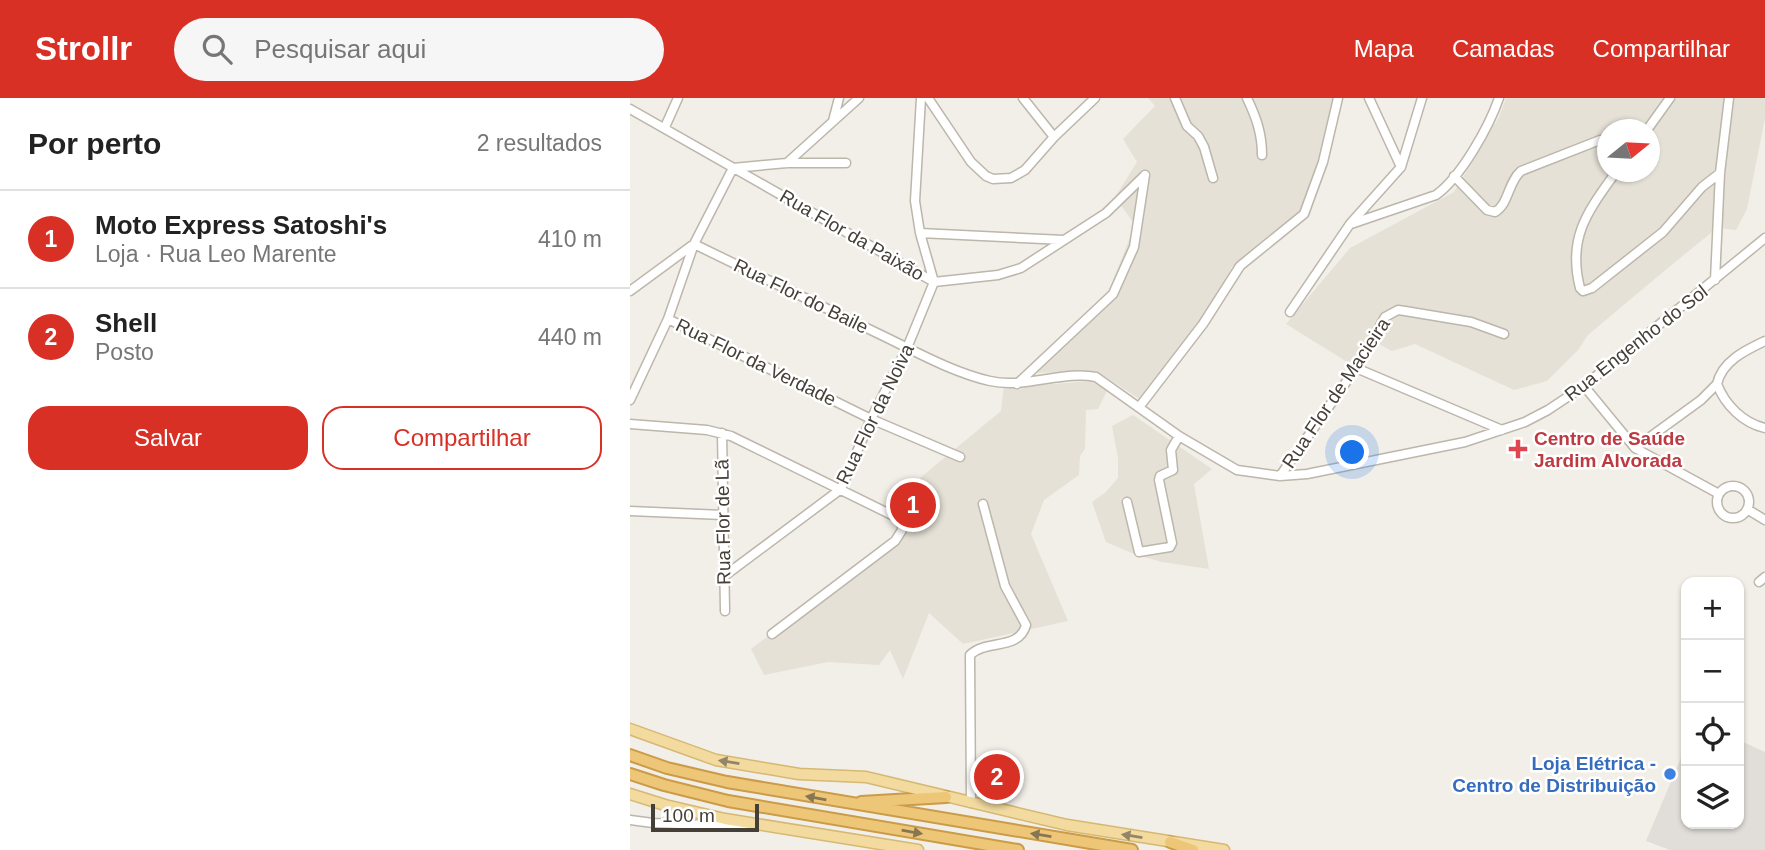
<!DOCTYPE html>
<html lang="pt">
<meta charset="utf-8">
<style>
body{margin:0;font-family:Helvetica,sans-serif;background:#f6f6f6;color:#222}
.controls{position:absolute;right:21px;bottom:21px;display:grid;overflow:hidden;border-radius:14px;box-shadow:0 2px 5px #0004}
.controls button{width:63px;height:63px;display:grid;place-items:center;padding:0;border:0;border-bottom:2px solid #e0e0e0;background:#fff;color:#222;font:35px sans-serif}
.compass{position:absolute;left:967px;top:21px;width:63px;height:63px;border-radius:50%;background:#fff;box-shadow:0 2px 5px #0004;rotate:72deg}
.scale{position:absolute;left:21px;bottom:18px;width:108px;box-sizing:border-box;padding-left:7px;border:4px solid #443f37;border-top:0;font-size:19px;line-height:24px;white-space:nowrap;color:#443f37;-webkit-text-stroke:5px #fff;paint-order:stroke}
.you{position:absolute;left:723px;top:355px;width:24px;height:24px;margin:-18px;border:5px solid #fff;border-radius:50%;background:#1a73e8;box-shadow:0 0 0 10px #1a73e833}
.badge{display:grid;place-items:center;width:46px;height:46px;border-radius:50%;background:#d93025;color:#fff;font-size:23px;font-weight:700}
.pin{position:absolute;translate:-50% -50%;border:4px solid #fff;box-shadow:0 2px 7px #0006}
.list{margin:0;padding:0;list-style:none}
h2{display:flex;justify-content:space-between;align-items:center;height:91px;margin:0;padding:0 28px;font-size:30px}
h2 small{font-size:23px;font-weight:400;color:#767676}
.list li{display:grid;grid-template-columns:46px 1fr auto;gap:21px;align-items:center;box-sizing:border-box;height:98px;padding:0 28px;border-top:2px solid #e0e0e0}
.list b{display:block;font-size:26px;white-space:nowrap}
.list p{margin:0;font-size:23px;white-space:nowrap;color:#767676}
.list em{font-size:23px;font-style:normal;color:#767676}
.actions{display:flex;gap:14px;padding:21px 28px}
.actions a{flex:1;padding:16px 0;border:2px solid #d93025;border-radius:21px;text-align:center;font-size:24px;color:#d93025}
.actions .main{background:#d93025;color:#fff}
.icon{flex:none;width:38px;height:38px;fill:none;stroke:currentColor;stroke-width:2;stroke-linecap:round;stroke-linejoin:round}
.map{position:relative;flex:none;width:1135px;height:752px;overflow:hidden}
header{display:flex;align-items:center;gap:42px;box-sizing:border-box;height:98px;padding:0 35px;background:#d93025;color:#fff}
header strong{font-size:33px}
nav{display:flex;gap:38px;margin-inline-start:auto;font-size:24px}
.search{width:490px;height:63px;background:#f6f6f6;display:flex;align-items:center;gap:18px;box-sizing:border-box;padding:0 24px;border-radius:38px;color:#767676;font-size:26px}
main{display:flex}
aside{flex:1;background:#fff}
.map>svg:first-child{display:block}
.residential{fill:#e5e1d7;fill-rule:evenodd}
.industrial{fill:#e1ded9}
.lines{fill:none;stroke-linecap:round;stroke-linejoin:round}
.minor-casing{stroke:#bcb6ab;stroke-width:11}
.major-casing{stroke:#d6b872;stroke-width:13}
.highway-casing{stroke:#cb9b48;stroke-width:14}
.minor{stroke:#fff;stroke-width:8}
.major{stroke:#f3dba0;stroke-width:10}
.highway{stroke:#edc677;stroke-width:10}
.oneway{fill:#938566}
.oneway2{fill:#887551}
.health-dot{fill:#e0444e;stroke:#fff;stroke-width:2.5}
.shop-dot{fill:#3f7fe0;stroke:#fff;stroke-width:2.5}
.labels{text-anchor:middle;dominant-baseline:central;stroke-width:5;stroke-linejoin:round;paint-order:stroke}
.street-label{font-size:19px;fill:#443f37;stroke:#fff}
.health-label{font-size:19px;font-weight:bold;fill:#be3a42;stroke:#fff;text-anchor:start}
.shop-label{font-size:19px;font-weight:bold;fill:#366cbe;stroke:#fff;text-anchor:end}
</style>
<header>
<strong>Strollr</strong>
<div class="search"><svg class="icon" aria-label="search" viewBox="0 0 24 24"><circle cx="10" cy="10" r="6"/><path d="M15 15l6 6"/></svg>Pesquisar aqui</div>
<nav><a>Mapa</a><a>Camadas</a><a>Compartilhar</a></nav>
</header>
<main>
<aside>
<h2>Por perto<small>2 resultados</small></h2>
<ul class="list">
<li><span class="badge">1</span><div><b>Moto Express Satoshi's</b><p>Loja · Rua Leo Marente</p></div><em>410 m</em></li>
<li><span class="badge">2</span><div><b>Shell</b><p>Posto</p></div><em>440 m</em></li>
</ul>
<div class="actions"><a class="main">Salvar</a><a>Compartilhar</a></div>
</aside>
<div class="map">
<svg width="1135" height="752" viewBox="0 0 1135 752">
<rect width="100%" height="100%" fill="#f2efe8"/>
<path class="residential" d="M518,0H708L675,109L602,169L574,220L511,302L467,273L403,275L402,267L479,192L505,127L485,99L507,64L493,41L525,8Z
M876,0H1135V20L1117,111L1106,132L1087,130L1033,174L958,237L948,252L917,283L884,292L785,246L762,253L739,241L722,267L656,226L720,150L824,94L869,19ZM978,32H1020V74H978Z
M461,283L478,291L468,311L456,312L455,351L450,358L449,377L414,402L401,436L438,523L333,546L299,515L273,581L260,552L249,567L198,564L134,577L121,551L261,447L271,432V420L255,409L371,313L374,287L387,289Z
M503,317L582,371L564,386L579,471L532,464L504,456L476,444L462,404L476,394L488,380V360L482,328Z"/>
<path class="industrial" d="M1109,642L1135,654V752H1040L1016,743L1056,648V726H1109Z"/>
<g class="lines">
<defs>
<path id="minor" d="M291,0L285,103L290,135L304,184
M298,0L341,64L356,78L363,81L381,80L395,72L424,39L465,0
M393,0L424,39
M545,0L557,28L568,38L574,49L583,80
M617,0C626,19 632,35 632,57
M739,0L771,69
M0,11L304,184L368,177L391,170L476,115L515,77
M203,23L209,0
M35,29L48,0
M1017,32L1040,0
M157,65L229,0
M986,74C958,113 937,139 950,190L953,193L962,190L1033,134L1072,89L1090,75
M824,78L857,112L865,114C879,106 878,84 891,73L970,42H978
M721,126L806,97C831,79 859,29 869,0
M290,135L434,142
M1085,182L1090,75L1099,0
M0,193L64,146C125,176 186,205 247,235C283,252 321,274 360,283C396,291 433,272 466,279L549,338L607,372L650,378L677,376L835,344L895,324L918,312L954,288L1135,140
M660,214L720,126L771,69L792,0
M38,221L241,321L330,359
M726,270L872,332
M387,286L483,196L504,149L515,77
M1087,286C1095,307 1113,325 1135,330
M1087,286C1092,263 1116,252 1135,243
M954,288L1005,350L1089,396
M0,302L38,221L64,146L103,70L157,65H216
M510,308L573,226L610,168L674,116L693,64L708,0
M0,326L77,332L101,338L272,422V432L265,443L142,536
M92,335L95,513
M1005,350L1071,302L1087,286
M650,378L726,270L755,219L768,212L775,213L841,224L874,236
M1087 404a16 16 0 1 1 32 0a16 16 0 1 1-32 0Z
M497,404L509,454L540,449L542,445L529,382L530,378L543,372L541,352L549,338
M1117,411L1135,422
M0,413L93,417
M93,479L211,391L241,321L277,250L304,184
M1129,484L1135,479
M341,705L340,557C356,541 389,553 396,527L375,488L353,406
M0,722L23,725L107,728L119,726"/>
<path id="major" d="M0,631L86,662L169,676L236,679L437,727L594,752
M0,696L35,707L95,721L288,752"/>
<path id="highway" d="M0,657L37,670L97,684L502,752
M0,676L34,687L98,703L388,752
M231,704L316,699
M540,744L563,752"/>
</defs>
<use href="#minor" class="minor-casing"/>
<use href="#major" class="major-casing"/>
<use href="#highway" class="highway-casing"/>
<use href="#minor" class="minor"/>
<use href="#major" class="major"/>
<use href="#highway" class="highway"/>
</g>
<defs><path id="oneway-solid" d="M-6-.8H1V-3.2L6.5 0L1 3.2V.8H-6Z" transform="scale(1.75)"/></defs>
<g class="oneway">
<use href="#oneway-solid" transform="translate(99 664) rotate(-171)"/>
<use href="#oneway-solid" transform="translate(502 738) rotate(-171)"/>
</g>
<g class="oneway2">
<use href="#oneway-solid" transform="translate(186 700) rotate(-170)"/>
<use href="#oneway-solid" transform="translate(282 734) rotate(10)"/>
<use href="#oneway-solid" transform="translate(411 737) rotate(-171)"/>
</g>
<path class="health-dot" d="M884.5 340.5h7v7h7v7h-7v7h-7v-7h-7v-7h7z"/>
<circle class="shop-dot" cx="1040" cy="676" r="7"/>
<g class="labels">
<g class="street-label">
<text transform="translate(222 137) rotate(30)">Rua Flor da Paixão</text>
<text transform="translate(171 198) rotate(26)">Rua Flor do Baile</text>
<text transform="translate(1006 245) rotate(-38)">Rua Engenho do Sol</text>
<text transform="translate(126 264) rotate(26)">Rua Flor da Verdade</text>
<text transform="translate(706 295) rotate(-56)">Rua Flor de Macieira</text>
<text transform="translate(245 316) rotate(-64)">Rua Flor da Noiva</text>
<text transform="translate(93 424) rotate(-91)">Rua Flor de Lã</text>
</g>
<g class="health-label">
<text x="904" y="340">Centro de Saúde<tspan x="904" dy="22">Jardim Alvorada</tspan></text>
</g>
<g class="shop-label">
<text x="1026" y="665">Loja Elétrica -<tspan x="1026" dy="22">Centro de Distribuição</tspan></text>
</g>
</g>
</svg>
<div class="controls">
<button>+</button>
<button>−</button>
<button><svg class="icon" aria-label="locate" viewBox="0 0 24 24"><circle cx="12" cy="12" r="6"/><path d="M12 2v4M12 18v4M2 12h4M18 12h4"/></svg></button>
<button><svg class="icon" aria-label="layers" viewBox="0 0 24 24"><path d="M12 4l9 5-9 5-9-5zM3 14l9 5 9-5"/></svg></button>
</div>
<svg class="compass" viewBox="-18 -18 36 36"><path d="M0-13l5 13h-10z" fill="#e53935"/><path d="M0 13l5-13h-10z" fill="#767676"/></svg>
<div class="scale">100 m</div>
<div class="you"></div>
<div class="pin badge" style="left:283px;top:407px">1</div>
<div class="pin badge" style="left:367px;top:679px">2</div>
</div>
</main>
